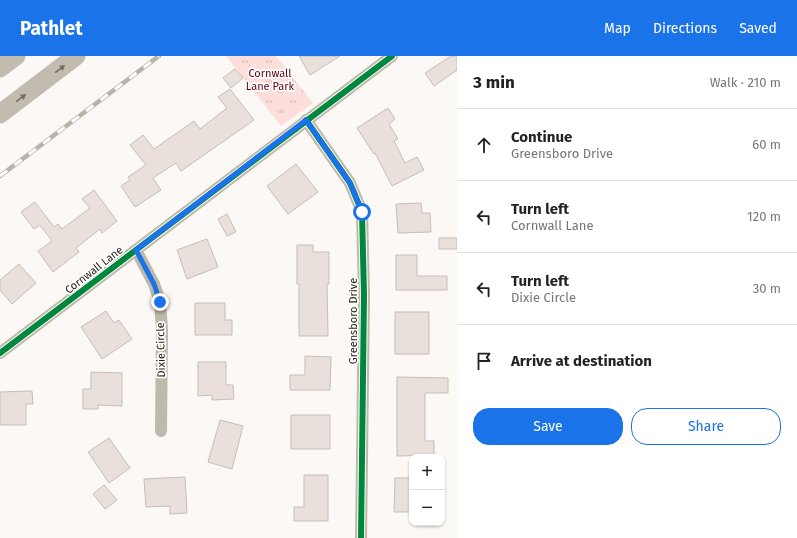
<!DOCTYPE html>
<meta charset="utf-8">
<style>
body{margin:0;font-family:"Fira Sans",sans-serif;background:#f6f6f6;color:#222}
.controls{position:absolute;right:12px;bottom:12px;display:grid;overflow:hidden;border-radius:8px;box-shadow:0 1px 3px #0004}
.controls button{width:36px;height:36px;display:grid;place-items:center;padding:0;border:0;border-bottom:1px solid #e0e0e0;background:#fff;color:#222;font:20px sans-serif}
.stop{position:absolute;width:12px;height:12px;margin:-9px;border:3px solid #1a73e8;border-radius:50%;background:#fff}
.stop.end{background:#1a73e8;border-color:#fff;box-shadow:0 1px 4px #0008}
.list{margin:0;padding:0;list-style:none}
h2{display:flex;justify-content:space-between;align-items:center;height:52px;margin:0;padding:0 16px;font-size:17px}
h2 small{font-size:13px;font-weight:400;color:#767676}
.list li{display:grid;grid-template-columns:26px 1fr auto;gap:12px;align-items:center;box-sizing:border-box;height:72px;padding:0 16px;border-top:1px solid #e0e0e0}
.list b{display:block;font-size:15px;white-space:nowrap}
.list p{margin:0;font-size:13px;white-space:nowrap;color:#767676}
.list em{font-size:13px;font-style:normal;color:#767676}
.actions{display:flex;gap:8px;padding:12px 16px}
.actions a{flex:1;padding:9px 0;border:1px solid #1a73e8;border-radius:16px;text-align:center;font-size:14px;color:#1a73e8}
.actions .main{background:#1a73e8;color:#fff}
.icon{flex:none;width:22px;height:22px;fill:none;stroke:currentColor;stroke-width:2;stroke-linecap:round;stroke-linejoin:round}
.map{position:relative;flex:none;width:457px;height:482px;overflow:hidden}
header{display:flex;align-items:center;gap:24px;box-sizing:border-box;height:56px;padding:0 20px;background:#1a73e8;color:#fff}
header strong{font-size:19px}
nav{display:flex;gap:22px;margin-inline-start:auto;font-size:14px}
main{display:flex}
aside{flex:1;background:#fff}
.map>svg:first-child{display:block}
.park{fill:url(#park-tufts)}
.building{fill:#e9e0dc;stroke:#c5bdb8}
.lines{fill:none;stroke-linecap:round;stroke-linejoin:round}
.minor{stroke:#beb9a8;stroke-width:12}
.primary{stroke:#c1bcaf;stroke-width:19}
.rail-casing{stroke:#b7b3a9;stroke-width:4.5}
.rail{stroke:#fff;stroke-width:3;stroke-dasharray:9;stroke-linecap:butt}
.cycleway-casing{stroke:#fff;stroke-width:8}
.cycleway{stroke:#00873e;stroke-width:6}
.oneway{fill:#766e62}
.route{stroke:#1a73e8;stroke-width:5}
.labels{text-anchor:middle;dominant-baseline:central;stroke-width:3.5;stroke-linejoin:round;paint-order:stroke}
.park-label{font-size:11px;fill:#610010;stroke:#fff}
.street-label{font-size:11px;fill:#2a2015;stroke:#fff}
</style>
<header>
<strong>Pathlet</strong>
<nav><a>Map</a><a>Directions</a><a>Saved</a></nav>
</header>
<main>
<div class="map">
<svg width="457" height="482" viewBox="0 0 457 482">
<defs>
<pattern id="park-tufts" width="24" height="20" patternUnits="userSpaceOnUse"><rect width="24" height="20" fill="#fcdedb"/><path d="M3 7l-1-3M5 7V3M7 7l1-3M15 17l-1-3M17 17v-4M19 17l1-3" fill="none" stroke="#d8bebb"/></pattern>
</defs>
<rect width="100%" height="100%" fill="#fbf8f5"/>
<path class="park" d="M226,0H276L313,47L281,70Z"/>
<path class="building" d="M299,0H340L310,19Z
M451,0H457V14L434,30L425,17Z
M235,13L243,22L231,32L223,22Z
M230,33L254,64L181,115L176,107L153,122L161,134L135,151L121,130L130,124L128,121L146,109L130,89L143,79L154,93L194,65L200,73L227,52L218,41Z
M388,52L395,63L389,68L398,83L394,85L405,107L417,101L424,114L392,130L375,97L374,98L357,72Z
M296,108L318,136L288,158L267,130Z
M94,134L117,165L102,177L100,173L76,192L79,196L53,216L38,195L52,185L40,169L34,173L21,156L35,146L54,171L58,168L62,173L90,152L82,143Z
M421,147L422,157H430L431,176L398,177L396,148Z
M227,158L236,176L227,180L218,163Z
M439,182H457V193H439Z
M207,183L218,211L187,223L177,194Z
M297,189H313V196H329V228H327L328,280H299V228H297Z
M396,199H417V220H447V234H396Z
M19,208L36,227L12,248L0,234V224Z
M195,247H225V264H232V279H195Z
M106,255L114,267L119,264L132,283L102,303L81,271Z
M395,256H429V298H395Z
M305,300L331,301L330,334H290V319H305Z
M198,306H226V329H233L234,343L212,344V339L198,340Z
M91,316L122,317V350L98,349V353H83V333H91Z
M397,321L448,322V337H425V385H434V399L397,400Z
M32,335L33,348H26V369H0V336Z
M291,359H330V393H291Z
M220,364L243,370L232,413L208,406Z
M109,382L130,412L109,427L88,396Z
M304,419H328V465H294V451H304Z
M185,421L187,457L170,458V450L146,451L144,423Z
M395,422H412V456H394Z
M104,429L117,444L105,453L93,438Z"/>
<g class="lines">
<path class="minor" d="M306,64L350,127L362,156L364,239L361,482
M136,194L154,228L160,246L162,274L161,375
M0,297L392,0"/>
<path class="primary" d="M0,12L16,0
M0,58L76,0"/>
<defs>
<path id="rail" d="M0,120L159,0"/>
</defs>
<use href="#rail" class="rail-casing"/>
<use href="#rail" class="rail"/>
<defs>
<path id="cycleway" d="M306,64L350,127L362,156L364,239L361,482
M0,297L392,0"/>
</defs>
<use href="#cycleway" class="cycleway-casing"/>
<use href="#cycleway" class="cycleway"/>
</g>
<defs><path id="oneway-solid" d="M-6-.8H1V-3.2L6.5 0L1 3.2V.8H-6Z"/></defs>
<g class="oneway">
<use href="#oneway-solid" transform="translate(60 13) rotate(-37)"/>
<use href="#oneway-solid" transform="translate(21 42) rotate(-37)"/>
</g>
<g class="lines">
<path class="route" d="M160,246L154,228L136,194L306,64L350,127L362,156"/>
</g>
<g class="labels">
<g class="park-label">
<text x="270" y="17">Cornwall<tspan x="270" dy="13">Lane Park</tspan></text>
</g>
<g class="street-label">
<text transform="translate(94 214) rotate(-38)">Cornwall Lane</text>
<text transform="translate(353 265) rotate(-90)">Greensboro Drive</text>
<text transform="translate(161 294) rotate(-91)">Dixie Circle</text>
</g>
</g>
</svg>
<div class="controls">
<button>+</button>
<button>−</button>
</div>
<div class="stop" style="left:362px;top:156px"></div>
<div class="stop end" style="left:160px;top:246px"></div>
</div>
<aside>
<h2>3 min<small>Walk · 210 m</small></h2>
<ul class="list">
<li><svg class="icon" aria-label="ahead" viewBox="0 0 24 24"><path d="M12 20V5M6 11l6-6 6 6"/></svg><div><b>Continue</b><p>Greensboro Drive</p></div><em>60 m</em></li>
<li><svg class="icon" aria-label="left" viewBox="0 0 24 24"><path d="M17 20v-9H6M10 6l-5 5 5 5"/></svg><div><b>Turn left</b><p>Cornwall Lane</p></div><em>120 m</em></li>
<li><svg class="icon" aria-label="left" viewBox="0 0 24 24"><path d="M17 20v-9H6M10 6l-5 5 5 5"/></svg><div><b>Turn left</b><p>Dixie Circle</p></div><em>30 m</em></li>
<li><svg class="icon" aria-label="arrive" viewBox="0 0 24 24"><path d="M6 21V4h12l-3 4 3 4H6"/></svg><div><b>Arrive at destination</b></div></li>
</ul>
<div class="actions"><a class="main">Save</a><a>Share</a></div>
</aside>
</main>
